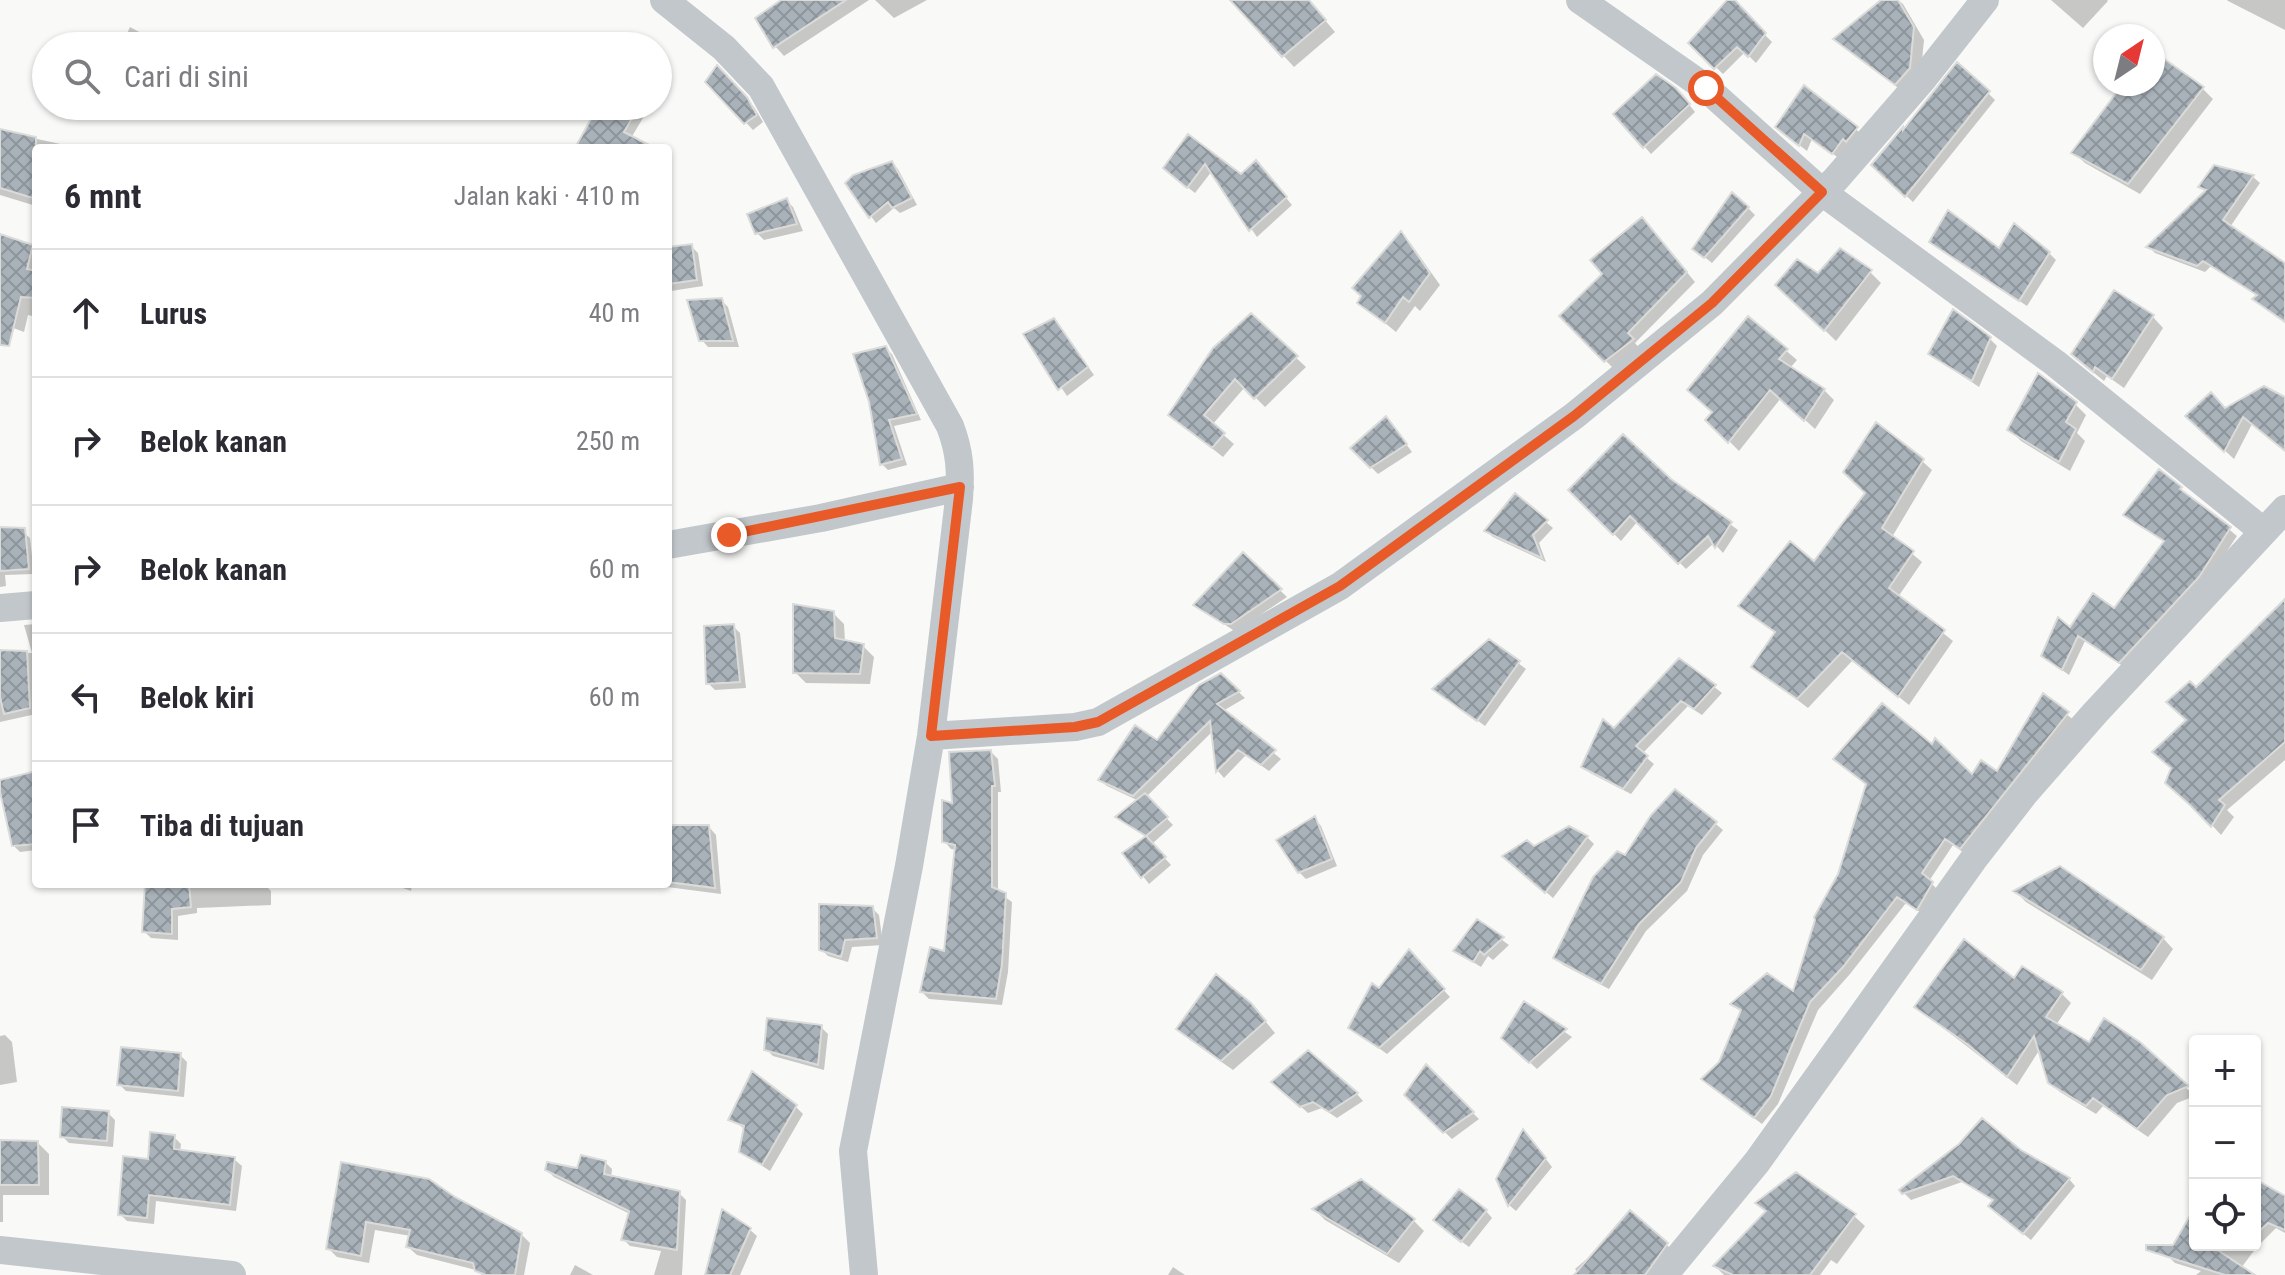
<!DOCTYPE html>
<html lang="id">
<meta charset="utf-8">
<style>
body{margin:0;font-family:"Roboto Condensed",sans-serif;background:#f2f2f3;color:#2b2b33}
.controls{position:absolute;right:24px;bottom:24px;display:grid;overflow:hidden;border-radius:8px;box-shadow:0 2px 6px #0004}
.controls button{width:72px;height:72px;display:grid;place-items:center;padding:0;border:0;border-bottom:2px solid #e1e1e2;background:#fff;color:#2b2b33;font:40px sans-serif}
.compass{position:absolute;left:2093px;top:24px;width:72px;height:72px;border-radius:50%;background:#fff;box-shadow:0 2px 6px #0004;rotate:35deg}
.stop{position:absolute;width:24px;height:24px;margin:-18px;border:6px solid #e85a28;border-radius:50%;background:#fff}
.stop.end{background:#e85a28;border-color:#fff;box-shadow:0 2px 8px #0008}
.list{margin:0;padding:0;list-style:none}
h2{display:flex;justify-content:space-between;align-items:center;height:104px;margin:0;padding:0 32px;font-size:34px}
h2 small{font-size:26px;font-weight:400;color:#7c7c81}
.list li{display:grid;grid-template-columns:52px 1fr auto;gap:24px;align-items:center;box-sizing:border-box;height:128px;padding:0 32px;border-top:2px solid #e1e1e2}
.list b{display:block;font-size:30px;white-space:nowrap}
.list em{font-size:26px;font-style:normal;color:#7c7c81}
.icon{flex:none;width:44px;height:44px;fill:none;stroke:currentColor;stroke-width:2;stroke-linecap:round;stroke-linejoin:round}
.map{position:relative;flex:none;width:2285px;height:1275px;overflow:hidden}
.search{position:absolute;background:#fff;box-shadow:0 2px 6px #0004;left:32px;top:32px;width:640px;height:88px;display:flex;align-items:center;gap:20px;box-sizing:border-box;padding:0 28px;border-radius:44px;color:#7c7c81;font-size:30px}
.panel{position:absolute;background:#fff;box-shadow:0 2px 6px #0004;left:32px;top:144px;width:640px;height:744px;border-radius:8px}
.map>svg:first-child{display:block}
.shadow{fill:#0003}
.building{fill:url(#building-cross-hatch);stroke:#dbdbd9;stroke-width:2}
.lines{fill:none;stroke-linecap:round;stroke-linejoin:round}
.street{stroke:#c2c7cb;stroke-width:28}
.route{stroke:#e85a28;stroke-width:10}
</style>
<div class="map">
<svg width="2285" height="1275" viewBox="0 0 2285 1275">
<defs>
<pattern id="building-cross-hatch" width="8" height="8" patternUnits="userSpaceOnUse" patternTransform="scale(2)"><rect width="8" height="8" fill="#a9b2b9"/><path d="M0 0l8 8M0 8l8-8" fill="none" stroke="#8d959c"/></pattern>
</defs>
<rect width="100%" height="100%" fill="#f9f9f7"/>
<path class="shadow" d="M784,0H869L784,56L775,46Z
M875,0H927L894,18Z
M1232,0H1308L1335,32L1294,67Z
M1730,0L1772,42L1756,63L1745,52L1723,74L1691,43Z
M1884,0H1898L1903,4L1924,40L1920,80L1907,95L1836,39Z
M2051,0H2107L2108,1L2083,28Z
M2227,0H2285V30L2228,1Z
M130,27L156,41L161,46H121Z
M76,36L102,46H71Z
M2153,54L2202,88L2213,99L2140,194L2085,163L2074,153L2126,84H2153Z
M717,68L754,107L763,122L753,130L708,82Z
M1805,88L1864,136L1840,159L1812,139L1807,151L1785,134Z
M1988,93L1995,100L1913,202L1873,165L1903,130Z
M1683,97L1695,112L1651,154L1616,114Z
M600,106H629L643,118L625,148H585Z
M0,131L65,145L68,148H36V206L0,195Z
M1189,137L1241,177L1263,170L1292,205L1257,237L1212,171L1195,193L1172,175Z
M891,163L898,169L917,205L900,213L894,208L876,223L847,184Z
M2215,167L2253,177L2260,183L2230,227L2272,259L2255,294L2211,266L2205,272L2155,253L2149,247L2206,192L2201,187Z
M786,200L793,207L803,231L764,240L757,233Z
M1748,208L1755,215L1712,263L1702,255Z
M1651,229L1695,282L1635,343L1641,350L1615,370L1561,316Z
M1401,234L1411,244L1440,285L1420,311L1415,306L1396,332L1359,302Z
M0,237L36,248V317L28,315L24,332L0,323Z
M1931,242L2049,253L2056,260L2027,306Z
M691,246L698,253L703,286L671,291L668,288V249Z
M1870,272L1881,283L1836,341L1778,285L1819,275Z
M721,300L728,307L739,347H708L701,339Z
M1251,316L1306,367L1265,407L1245,387L1212,425L1234,444L1223,457L1170,415Z
M2153,317L2163,328L2124,388L2107,376L2104,381L2084,365Z
M1748,318L1797,360L1790,368L1824,390L1834,400L1815,429L1781,398L1739,451L1708,420L1715,413Z
M1060,328L1094,375L1067,396L1026,335Z
M1990,339L1997,346L1979,387L1930,354Z
M885,348L892,354L921,420L894,426L907,465L888,470L882,464Z
M2285,400V450L2252,424L2234,459L2196,424Z
M2075,404L2086,415L2077,433L2085,441L2070,471L2021,441L2010,430Z
M1392,425L1412,452L1378,474L1352,448Z
M1922,461L1932,470L1892,537L1922,562L1898,597L1953,641L1909,705L1853,660L1808,708L1754,667L1776,633L1741,606L1815,564Z
M2159,471L2237,536L2205,584L2126,668L2085,641L2069,675L2051,662L2070,630L2114,611L2166,543L2126,515Z
M1670,480L1738,530L1723,553L1714,543L1686,569L1638,521L1621,541L1570,490Z
M1515,496L1553,528L1539,543L1546,562L1493,537L1486,531Z
M0,531L24,533L30,538L34,574L5,575L6,586L0,587Z
M1243,555L1287,597L1238,630H1233L1195,605Z
M2285,601V760L2227,810L2234,817L2221,835L2199,811L2188,720L2196,690Z
M833,613L844,624L845,642L863,646L874,657L870,684L806,683L795,672Z
M36,624V714L0,722V652L32,653L24,625Z
M733,626L740,633L746,688L715,690L708,683Z
M1489,641L1526,669L1485,726L1435,689Z
M1679,660L1722,693L1702,715L1688,706L1642,754L1654,764L1631,794L1590,773L1583,766Z
M1220,675L1245,698L1223,711L1281,759L1269,771L1246,755L1224,778L1218,771L1213,731L1146,797L1173,825L1152,844L1171,865L1149,884L1125,853L1148,837L1118,817L1139,801L1107,786L1100,780L1157,742Z
M2043,696L2075,721L1968,856L1953,845L1929,881L1939,891L1925,915L1906,903L1850,974L1818,1010L1778,1104L1762,1124L1711,1086L1742,1012L1733,1004L1794,994L1973,777L1998,774Z
M991,752L998,759L1001,792H998V892L1012,902L1008,972L1002,1005L929,999L922,992L945,954L957,850L951,849L944,841L954,806Z
M36,773V850L20,852L13,845L0,782Z
M1676,791L1723,830L1703,855L1687,891L1646,931L1609,989L1563,965L1556,958Z
M1315,819L1321,826L1337,866L1306,879L1299,872Z
M668,827H709L716,835L721,894L667,887L664,884H668Z
M1587,837L1594,844L1553,898L1512,863L1534,848Z
M147,884H264L271,891V905L197,908V913L178,916V940L151,938L144,931Z
M392,884H412L411,891Z
M2016,892L2163,938L2173,949L2152,980L2026,902Z
M872,908L879,915L883,945L852,947L848,962L828,956L821,949Z
M1477,922L1509,945L1493,960L1488,956L1481,967L1455,951Z
M1409,952L1450,997L1387,1054L1351,1028Z
M2014,980L2061,993L2071,1003L2056,1025L2089,1045L2138,1044L2195,1096L2177,1103L2148,1137L2103,1106L2096,1114L2060,1092L2050,1082L2040,1049L2017,1085L1916,1007Z
M1525,1004L1572,1037L1537,1069L1511,1045Z
M1261,1016L1275,1033L1233,1070L1190,1040L1179,1029Z
M821,1027L828,1034L824,1070L773,1056L766,1049Z
M5,1035L12,1042L17,1082L0,1085V1036Z
M1308,1053L1357,1094L1363,1101L1337,1118L1322,1108L1308,1113L1280,1088Z
M180,1055L187,1062L184,1097L126,1091L119,1084Z
M1426,1067L1479,1119L1452,1139L1406,1095Z
M796,1107L803,1114L770,1171L741,1152L746,1130L731,1119Z
M108,1113L115,1120L113,1147L69,1143L62,1136Z
M174,1137L181,1144L180,1152L234,1159L242,1166L236,1211L156,1201L154,1224L127,1221L120,1214L149,1161Z
M1530,1138L1552,1167L1516,1211L1509,1205L1499,1179Z
M0,1142L38,1143L49,1154V1195H3V1222H0Z
M2020,1152L2069,1179L2075,1186L2031,1240L1998,1213L1994,1201L1962,1182L1911,1200L1904,1193Z
M605,1162L612,1169L611,1178L679,1193L686,1200L682,1275H654L661,1251L630,1246L623,1239L630,1214L554,1177L547,1170L579,1171Z
M343,1165L454,1199L521,1234L530,1243L524,1275H482L476,1270L417,1255L408,1247L411,1236L375,1230L369,1263L337,1257L328,1248Z
M2255,1174L2259,1177L2256,1181L2285,1199V1233L2276,1228L2256,1248L2241,1268L2252,1275H2196L2201,1271L2175,1263L2168,1256L2195,1211V1245H2255Z
M1315,1210L1414,1221L1424,1231L1399,1263L1325,1220Z
M1486,1211L1492,1218L1469,1247L1442,1227Z
M1854,1216L1865,1226L1837,1264L1831,1260L1820,1275H1724L1715,1266Z
M749,1229L757,1236L740,1275H713Z
M1604,1244L1667,1245L1674,1252L1656,1275H1581L1575,1269Z
M575,1265L593,1275H570Z
M1173,1267L1185,1275H1168Z"/>
<path class="building" d="M781,0H846L773,48L755,18Z
M1230,0H1309L1326,20L1282,57Z
M1727,0H1735L1766,33L1748,57L1737,47L1714,69L1688,43Z
M1881,0H1898L1914,27L1910,68L1895,85L1833,39Z
M2153,51L2204,87L2128,184L2071,153L2123,84H2153Z
M1957,62L1990,91L1905,197L1871,165L1903,127V130Z
M717,65L747,97L757,115L744,124L705,82Z
M1656,74L1676,88L1690,104L1643,148L1613,114Z
M1804,85L1858,127L1846,142L1843,139L1832,154L1804,134L1799,146L1775,127Z
M598,106H639L624,132L655,148H575Z
M0,129L36,137V199L0,188Z
M1188,134L1241,174L1256,160L1287,197L1249,231L1205,164L1187,188L1163,168Z
M892,161L912,198L892,208L888,202L869,218L845,183L853,175Z
M2214,165L2254,175L2223,220L2285,263V322L2252,299L2257,295L2203,261L2197,266L2146,247L2206,190L2198,187Z
M1732,192L1749,207L1704,258L1692,249Z
M787,198L797,224L755,234L747,214Z
M1948,210L1999,248L2014,223L2050,252L2019,301L1929,242Z
M1642,217L1687,272L1628,333L1634,339L1604,362L1559,316L1602,274L1590,260Z
M1401,231L1430,273L1409,302L1403,297L1385,323L1357,303L1361,296L1352,288Z
M0,234L33,245L27,269L36,271V298L21,297L9,346L0,345Z
M692,244L697,280L668,284V247Z
M1840,248L1872,270L1824,331L1775,285L1797,259L1818,273Z
M2114,290L2154,315L2112,379L2095,367L2093,372L2071,354Z
M722,298L733,341H699L687,300Z
M1953,309L1991,337L1972,381L1928,354Z
M1251,313L1298,356L1254,399L1235,379L1204,415L1225,433L1212,448L1168,415L1213,348Z
M1748,316L1788,349L1779,359L1825,389L1804,421L1770,390L1728,443L1705,420L1712,412L1687,390Z
M1054,318L1088,367L1058,390L1023,334Z
M886,346L917,414L889,420L902,459L880,465L869,402L853,354Z
M2038,373L2077,402L2066,422L2076,429L2059,462L2007,430Z
M2264,386L2285,397V451L2243,417L2224,452L2185,416L2211,392L2225,408Z
M1386,416L1407,444L1370,468L1350,448Z
M1876,422L1924,459L1882,528L1914,551L1889,588L1945,630L1898,697L1842,652L1797,699L1751,667L1775,632L1738,606L1790,541L1814,561L1865,493L1843,472Z
M1623,434L1671,479L1732,522L1715,548L1708,536L1678,564L1630,516L1613,535L1568,490Z
M2159,469L2182,487L2180,489L2231,527L2199,577L2119,663L2078,636L2062,670L2041,656L2058,617L2070,627L2093,593L2114,608L2164,541L2123,515Z
M1515,493L1548,520L1533,535L1542,558L1484,531Z
M0,527L25,528L29,569L0,571Z
M1243,552L1282,589L1231,624H1224L1193,605Z
M2285,599V742L2219,800L2225,805L2211,827L2190,805L2165,783L2171,768L2152,752L2186,720L2166,702L2190,681L2196,687Z
M793,604L834,611L835,638L864,644L860,674L793,673Z
M734,624L740,682L706,684L704,626Z
M1489,639L1520,661L1477,721L1432,689Z
M0,650L27,651L30,708L4,714L0,697Z
M1679,658L1716,685L1694,709L1681,701L1636,746L1648,756L1623,789L1581,767L1603,719L1614,728Z
M1221,673L1240,691L1217,704L1276,750L1261,765L1238,750L1216,772L1210,721L1133,796L1098,780L1135,725L1157,740L1199,685Z
M2043,693L2069,712L1960,849L1945,839L1922,873L1933,882L1917,910L1897,897L1843,967L1810,1002L1771,1096L1754,1118L1701,1079L1719,1062L1741,1010L1730,1004L1767,973L1793,991L1815,920L1814,917L1838,874L1866,784L1833,759L1882,703L1932,744L1935,738L1972,774L1981,760L1997,771Z
M991,750L995,786H992V887L1006,893L1002,964L996,999L920,992L930,947L944,951L955,845L942,842V800L952,803L949,752Z
M36,771V844L12,846L0,792V780Z
M1675,789L1717,822L1696,848L1681,882L1639,924L1601,984L1553,958L1593,877L1617,851L1625,855L1651,815Z
M1145,793L1168,817L1146,836L1115,817Z
M1315,816L1332,859L1298,873L1276,840Z
M668,825H709L715,888L668,882Z
M1569,826L1588,836L1545,893L1502,856L1527,840L1534,846Z
M1146,836L1166,857L1141,878L1122,853Z
M2060,866L2164,937L2141,970L2013,891Z
M145,884H189L191,907L172,909V934L142,932Z
M819,904L873,906L877,938L845,940L841,957L819,950Z
M1477,919L1504,937L1484,955L1480,951L1473,962L1453,951Z
M1964,939L2014,978L2022,966L2063,992L2046,1017L2089,1042L2104,1018L2140,1042L2189,1086L2167,1095L2137,1129L2093,1098L2086,1106L2048,1083L2034,1036L2007,1077L1967,1044L1914,1007Z
M1409,949L1445,989L1379,1048L1348,1028L1372,983L1379,988Z
M1216,974L1251,1003L1266,1021L1221,1061L1176,1029Z
M1524,1001L1567,1029L1529,1063L1501,1038Z
M767,1018L822,1025L818,1065L764,1050Z
M121,1047L181,1053L178,1091L117,1085Z
M1308,1050L1337,1075L1358,1093L1329,1112L1313,1102L1300,1107L1271,1082Z
M1426,1064L1474,1112L1443,1133L1404,1095Z
M752,1071L797,1105L762,1165L739,1152L744,1126L728,1120Z
M62,1107L109,1111L107,1141L60,1137Z
M1982,1118L2021,1150L2070,1178L2023,1234L1988,1206L1993,1200L1953,1176L1902,1194L1899,1190L1959,1144Z
M1523,1129L1546,1158L1508,1206L1496,1179Z
M150,1132L175,1135L174,1149L235,1157L230,1205L149,1195L147,1218L118,1215L123,1156L148,1159Z
M0,1140L38,1141L39,1185H0Z
M581,1155L606,1161L604,1174L680,1191L677,1250L621,1240L629,1211L545,1170L547,1162L577,1168Z
M341,1162L429,1179L455,1197L522,1233L515,1275H486L475,1271L473,1263L406,1247L410,1230L366,1222L361,1256L326,1249Z
M1796,1172L1856,1214L1810,1275H1733L1713,1266L1766,1211L1755,1203Z
M1361,1179L1415,1219L1387,1254L1312,1209Z
M2255,1179L2285,1196V1230L2268,1223L2255,1235Z
M1459,1189L1487,1210L1461,1242L1433,1220Z
M2195,1207V1245H2210L2255,1275H2225L2146,1250V1245H2173Z
M722,1209L751,1228L730,1275H705Z
M1630,1210L1668,1243L1645,1275H1574Z"/>
<g class="lines">
<path class="street" d="M664,0L724,48L761,87L950,426C960,452 961,472 959,499L931,736L909,866L853,1151L864,1275
M1580,0L1706,88L1822,192L1835,180L1922,80L1985,0
M668,545L821,518L960,487
M0,608L36,605
M931,736L1075,727L1098,722L1340,586L1574,416L1712,303L1822,192L2055,363L2263,531
M0,1250L232,1275
M1664,1275L1757,1162L1973,860L2025,793L2095,713L2285,509"/>
</g>
<g class="lines">
<path class="route" d="M729,535L960,487L931,736L1075,727L1098,722L1340,586L1574,416L1712,303L1822,192L1706,88"/>
</g>
</svg>
<div class="controls">
<button>+</button>
<button>−</button>
<button><svg class="icon" aria-label="locate" viewBox="0 0 24 24"><circle cx="12" cy="12" r="6"/><path d="M12 2v4M12 18v4M2 12h4M18 12h4"/></svg></button>
</div>
<svg class="compass" viewBox="-18 -18 36 36"><path d="M0-13l5 13h-10z" fill="#e53935"/><path d="M0 13l5-13h-10z" fill="#7c7c81"/></svg>
<div class="stop" style="left:1706px;top:88px"></div>
<div class="stop end" style="left:729px;top:535px"></div>
<div class="search"><svg class="icon" aria-label="search" viewBox="0 0 24 24"><circle cx="10" cy="10" r="6"/><path d="M15 15l6 6"/></svg>Cari di sini</div>
<section class="panel">
<h2>6 mnt<small>Jalan kaki · 410 m</small></h2>
<ul class="list">
<li><svg class="icon" aria-label="ahead" viewBox="0 0 24 24"><path d="M12 20V5M6 11l6-6 6 6"/></svg><div><b>Lurus</b></div><em>40 m</em></li>
<li><svg class="icon" aria-label="right" viewBox="0 0 24 24"><path d="M7 20v-9h11M14 6l5 5-5 5"/></svg><div><b>Belok kanan</b></div><em>250 m</em></li>
<li><svg class="icon" aria-label="right" viewBox="0 0 24 24"><path d="M7 20v-9h11M14 6l5 5-5 5"/></svg><div><b>Belok kanan</b></div><em>60 m</em></li>
<li><svg class="icon" aria-label="left" viewBox="0 0 24 24"><path d="M17 20v-9H6M10 6l-5 5 5 5"/></svg><div><b>Belok kiri</b></div><em>60 m</em></li>
<li><svg class="icon" aria-label="arrive" viewBox="0 0 24 24"><path d="M6 21V4h12l-3 4 3 4H6"/></svg><div><b>Tiba di tujuan</b></div></li>
</ul>
</section>
</div>
